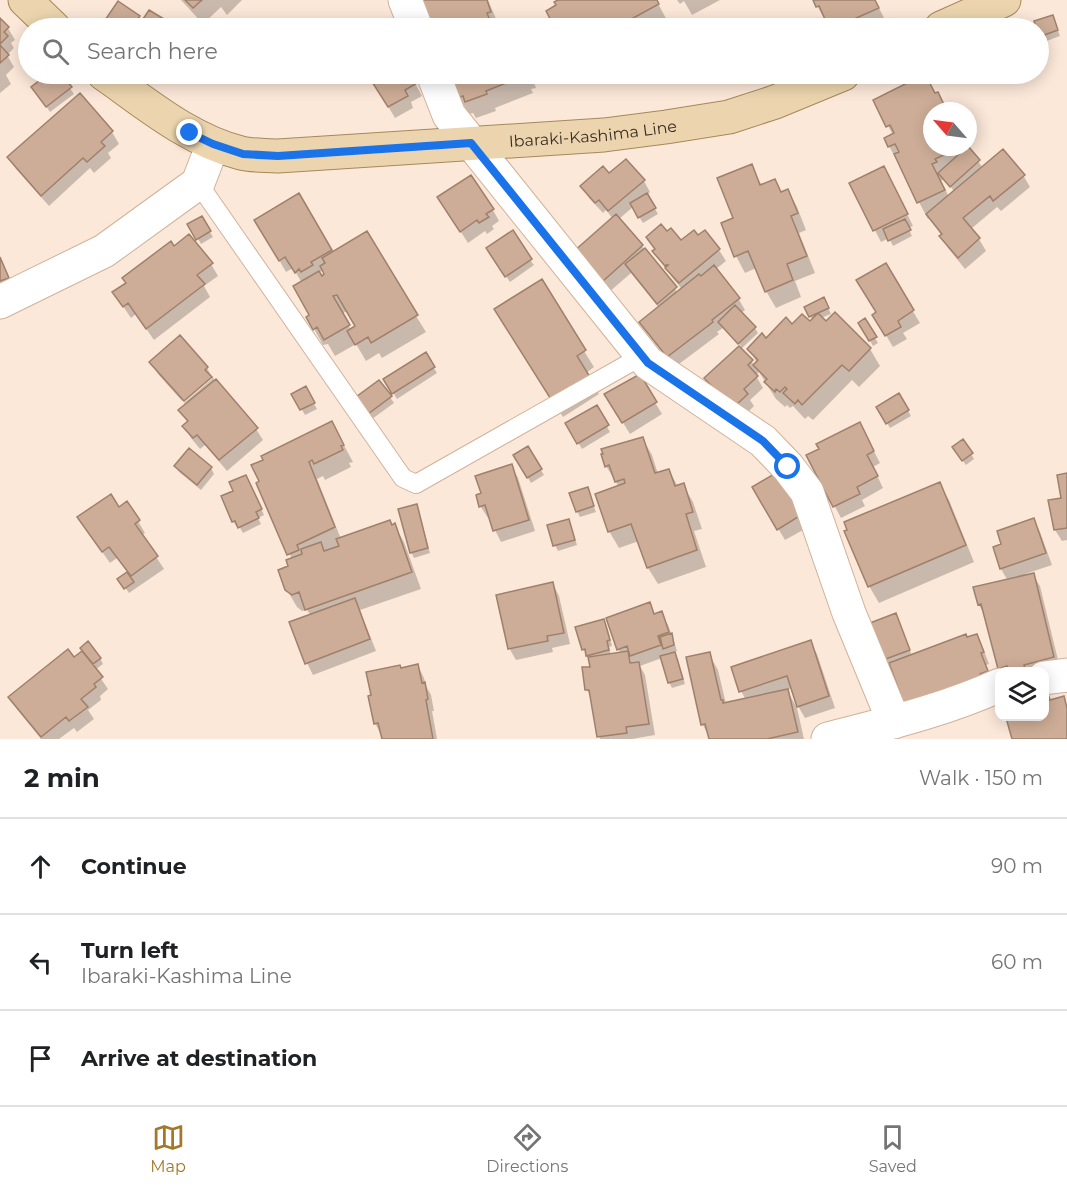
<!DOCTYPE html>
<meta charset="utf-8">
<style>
body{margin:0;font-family:Montserrat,sans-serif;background:#f2f2f2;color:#202124}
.controls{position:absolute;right:18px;bottom:18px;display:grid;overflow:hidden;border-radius:12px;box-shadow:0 3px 15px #0003}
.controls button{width:54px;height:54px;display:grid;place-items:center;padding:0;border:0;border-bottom:2px solid #e0e0e0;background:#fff;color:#202124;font:30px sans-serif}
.compass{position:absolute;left:923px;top:102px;width:54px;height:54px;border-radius:50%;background:#fff;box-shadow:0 3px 15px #0003;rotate:298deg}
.stop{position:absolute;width:18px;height:18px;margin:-14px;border:4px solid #1a73e8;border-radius:50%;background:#fff}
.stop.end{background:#1a73e8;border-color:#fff;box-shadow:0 2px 6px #0008}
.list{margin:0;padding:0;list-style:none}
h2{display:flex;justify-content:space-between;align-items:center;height:78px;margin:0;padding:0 24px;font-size:26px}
h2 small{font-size:20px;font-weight:400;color:#757577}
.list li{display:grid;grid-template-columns:39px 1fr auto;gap:18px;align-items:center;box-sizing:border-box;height:96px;padding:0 24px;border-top:2px solid #e0e0e0}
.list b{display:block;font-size:22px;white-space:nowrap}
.list p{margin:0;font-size:20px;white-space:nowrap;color:#757577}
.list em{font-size:20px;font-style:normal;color:#757577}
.icon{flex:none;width:33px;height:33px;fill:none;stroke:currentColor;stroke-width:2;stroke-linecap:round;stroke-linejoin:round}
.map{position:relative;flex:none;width:1067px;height:739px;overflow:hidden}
.search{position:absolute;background:#fff;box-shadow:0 3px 15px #0003;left:18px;right:18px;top:18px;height:66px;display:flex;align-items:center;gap:15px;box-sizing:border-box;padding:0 21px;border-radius:33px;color:#757577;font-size:22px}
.sheet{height:366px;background:#fff}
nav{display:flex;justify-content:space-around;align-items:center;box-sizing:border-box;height:84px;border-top:2px solid #e0e0e0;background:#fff;font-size:16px;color:#757577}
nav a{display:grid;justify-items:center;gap:3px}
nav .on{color:#a47729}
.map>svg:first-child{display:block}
.shadow{fill:#0003;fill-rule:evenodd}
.building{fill:#cdad97;stroke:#9f806b;stroke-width:1.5}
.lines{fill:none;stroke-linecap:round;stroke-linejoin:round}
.service-casing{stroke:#d1b29a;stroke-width:20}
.minor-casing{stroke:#d1b29a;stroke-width:35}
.primary-casing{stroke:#a5885b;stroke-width:35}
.service{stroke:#fff;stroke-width:18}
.minor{stroke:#fff;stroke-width:33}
.primary{stroke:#ecd5ae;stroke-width:33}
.route{stroke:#1a73e8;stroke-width:8}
.labels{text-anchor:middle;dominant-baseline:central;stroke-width:5;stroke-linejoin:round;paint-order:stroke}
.street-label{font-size:16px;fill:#392d24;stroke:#fce8d9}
</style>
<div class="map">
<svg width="1067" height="739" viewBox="0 0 1067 739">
<rect width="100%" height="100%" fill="#fce8d9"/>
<path class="shadow" d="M181,0H242L227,15L221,7L203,24Z
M421,0H488L500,28H425Z
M561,0H656L668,22L655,28H556L548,12L558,6Z
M677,0H720L692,15L684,1L680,4Z
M814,0H875L885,20L867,28H830L825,17L824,18Z
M149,12L176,28H104L103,26L139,17L142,23Z
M1053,17L1060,36L1044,42L1036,22Z
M0,20L8,28L15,40L11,43L14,48L7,55L14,67L6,75L11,84L0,93Z
M51,74H60L74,94L50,112L33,87Z
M165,74H195L192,80L186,76L182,84Z
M369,74H410L422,96L411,102L413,108L395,118Z
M449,74H541L532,77L536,88L531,89L533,93L495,108L496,111L476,118L473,113L469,114L459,97Z
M937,94L947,111H932V147H965L966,150L968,148L983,168L1023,175L1030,187L1001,211L997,207L971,229L979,239L986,251L965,269L948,248L941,236H942L929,218L928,219L889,146L893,135L888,126ZM944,179L955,192L949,197L941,181Z
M80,95L112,132L119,144L108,153L111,158L94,173L90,168L49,206L16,169L9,158Z
M751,165L762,186L774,181L782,193L788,191L797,207L806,230L799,233L815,273L795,281L801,297L776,308L766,291L756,268L745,273L736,256L735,218Z
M609,175L644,181L650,192L647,195L658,214L643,223L633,207L619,219L642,246L678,293L682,289L674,280L661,262L648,237L681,243L698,237L705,232L719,250L726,261L716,269L738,298L745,310L741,313L755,328L758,333L741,349L755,366L757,363L749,349L792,326L810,323L812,320L810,316L827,305L831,314L821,318L826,323L870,349L880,366L859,387L852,380L813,420L808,416L805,419L793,406L790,408L787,405L785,407L776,399L759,372L756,376L763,388L750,400L754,406L744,416L713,390L706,378L741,346L723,328L717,332L719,334L675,367L648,334L641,322L659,308L631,273L608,293L582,264L613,219L606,210L603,213L589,198L582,186Z
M890,179L913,226L908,228L912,236L893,246L889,238L881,242L851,184Z
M298,195L333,253L416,316L426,332L382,358L379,353L366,361L356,344L335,356L328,344L323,345L308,318L311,315L302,283L293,268L286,272L256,220ZM324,270L327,275L321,278L318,273ZM348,310L357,326L351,330L342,314Z
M446,209L493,210L499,221L492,226L494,229L487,234L485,231L468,243Z
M202,218L213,237L201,244L190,225Z
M174,248L211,264L218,276L204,286L210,297L154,340L136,314L131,318L114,293Z
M491,254L530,260L534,265L510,282Z
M0,257L14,290L0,295Z
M885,265L920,323L903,333L907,339L893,347L874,315L878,313Z
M864,320L878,343L873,346L860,323Z
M506,326L584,351L594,367L586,373L599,394L563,417Z
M425,354L437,373L397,399L385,380Z
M151,363L207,368L211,375L182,401L158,374Z
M212,376L215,381L256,429L263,440L227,471L205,445L200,449L191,438L184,426L188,423L180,411L186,406L184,403L212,379Z
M639,376L662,414L630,434L606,395Z
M305,388L317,409L305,415L293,394Z
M899,395L911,416L890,428L878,408Z
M390,397L394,403L372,419L361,403Z
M596,407L610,432L582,449L567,424Z
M866,436L880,463L873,467L883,488L862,500L865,506L841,518L808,456Z
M642,438L652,455L658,474L669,470L678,487L683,485L693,502L702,529L694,531L706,567L658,584L648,568L639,541L619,548L609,531L619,487L606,466Z
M341,440L353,462L349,463L351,467L325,480L323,476L317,479L341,539L394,525L404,542L421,589L360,610L376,651L313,675L307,663L291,623L311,616L307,610L302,611L297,607L287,590L292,559L258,483Z
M527,448L544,475L531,483L515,456Z
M957,453L971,454L974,459L966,465Z
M175,466L211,468L214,474L201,490L179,472Z
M511,466L518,478L535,531L501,542L495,530L491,517L488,518L481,507L478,496L482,494Z
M1067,474V540L1062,541L1055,530Z
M249,482L264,515L258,518L261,524L243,533L239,526L237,527L233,521Z
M939,484L949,500L974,562L879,603L869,586Z
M754,488L812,525L785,540Z
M587,489L596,512L580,517L577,511Z
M416,506L419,511L430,553L414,558L411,552Z
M119,509L138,521L145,533L142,535L164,569L129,593L119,579L128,573L117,558L110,563L86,529Z
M568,520L571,526L577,545L558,551L555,545Z
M1034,520L1040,532L1052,565L1025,574V576L1033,575L1040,586L1060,668L1044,672H1002L985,616L979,605L975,588L1008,581L1001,569L994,548L1003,545Z
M553,584L559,596L570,644L552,648L553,652L516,660L509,648Z
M649,604L655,615L661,613L668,625L674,641L677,651L674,652L678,659L685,684L672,688L669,682L662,658L640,666L645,675L655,735L632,739H600L592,698L587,690L592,668L590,659L583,649L603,621L607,626L612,646L609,647L611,655L621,653L618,649Z
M896,615L912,656L976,636L983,648L989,664L986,665L994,683L891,664L888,665L885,660Z
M810,642L817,654L835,708L805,718L798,706L792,688L787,690L797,708L804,739H710L703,725L688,658L709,654L718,670L726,704L746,700L741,691Z
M82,648L100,658L103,664L95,670L108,689L100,696L101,700L88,710L94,719L77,732L74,728L59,739H41L17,709L10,697L74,659L87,658Z
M418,666L424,678L426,686L431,695L434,711H432L437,739H383L375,723L401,669Z"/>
<path class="building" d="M185,0H202L193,8Z
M419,0H487L491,12L487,13L493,28H423Z
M558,0H657L659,4L615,28H555L546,11L556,5L554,2Z
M813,0H875L879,8L834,28H829L819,6L816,7Z
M118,1L140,16L131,28H105L101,26Z
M149,10L179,28H137Z
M1053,15L1058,30L1039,37L1038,28H1036L1034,21Z
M0,18L9,27L4,32L8,36L0,44Z
M0,45L9,55L0,63Z
M48,74H61L72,87L46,107L31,87Z
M367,74H411L417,83L405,90L408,96L388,107Z
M448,74H523L524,76L486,91L487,94L465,102L463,96L457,98Z
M925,74L935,93L938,92L947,111H932V147H961L935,159L937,162L932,164L945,190L917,203L894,154L899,152L895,144L888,147L884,138L894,133L890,125L886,127L873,100Z
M80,93L113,131L101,142L105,146L87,162L83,158L41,196L7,157Z
M968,146L980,160L950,187L938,173Z
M1003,149L1025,175L993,201L990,196L963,218L980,238L958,258L939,236L942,234L926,214Z
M626,159L645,180L608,211L599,200L595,203L580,186L603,166L609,173Z
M752,164L760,185L775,179L781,192L788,189L798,213L791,216L807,256L787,264L793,280L765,292L748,251L734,257L721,223L733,218L717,178Z
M884,166L908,214L873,231L849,183Z
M471,175L494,209L486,214L489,217L479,223L477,220L460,232L437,197Z
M299,193L332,250L311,262L313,265L301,272L299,269L295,273L285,257L279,261L254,220Z
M647,193L656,208L638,218L630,203Z
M616,214L643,245L601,283L573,252Z
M202,216L211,231L196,240L187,224Z
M905,219L911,230L888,241L883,229Z
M661,224L667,231L671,228L681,240L694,230L698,235L705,230L720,249L679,283L665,268L668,265H666L665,266L652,251L655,249L646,237Z
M513,230L532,259L505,277L486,248Z
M367,231L418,315L371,343L368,337L355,345L347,331L355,326L337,295L333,296L350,325L324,340L317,327L313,330L306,317L309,315L293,286L319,271L322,276L324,274L320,266L325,263L322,258Z
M189,234L213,263L197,275L205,284L146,329L128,303L123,307L112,292L126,283L122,278L171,241L174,246Z
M645,248L677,287L657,304L625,264Z
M0,257L9,278L0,281Z
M886,263L914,310L898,321L901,327L885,336L872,315L876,312L856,280Z
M714,265L740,298L712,320L713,322L667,357L639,322L699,274L701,276Z
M542,279L586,350L577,356L590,377L552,401L494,309Z
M824,297L829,308L809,317L804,307Z
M735,305L756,327L738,344L718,322Z
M835,312L871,348L849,371L842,365L802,405L798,400L795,404L783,393L787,389L785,387L780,392L776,389L775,392L764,382L767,379L753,365L758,360L747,349L762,333L766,338L786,317L792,324L802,314L810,321L818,313L826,321Z
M865,318L877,337L869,341L858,323Z
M180,335L208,367L205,370L212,377L184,401L149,362Z
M739,346L753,360L748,365L758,376L744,389L748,394L736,405L729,404L704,378Z
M426,352L435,367L392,394L383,379Z
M640,374L657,402L622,423L604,394Z
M216,379L258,428L219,460L197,435L193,438L182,426L188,421L178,410Z
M379,380L392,396L368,414L356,397Z
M306,386L315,403L300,410L291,394Z
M899,393L909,410L886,424L876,407Z
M597,405L609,425L577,444L565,423Z
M332,421L344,445L341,446L343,450L314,464L312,460L309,462L335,527L297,545L299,550L287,555L256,483L259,481L251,465L263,460L261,456Z
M860,422L874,451L867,455L878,476L857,487L860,494L833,507L806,455L819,449L816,444Z
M643,437L655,473L669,469L675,486L684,483L693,512L686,514L697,550L647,568L631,524L608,532L595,494L625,483L624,479L615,482L609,465L605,467L601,454H603L601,449Z
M963,439L973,453L962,461L952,447Z
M528,446L542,469L527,478L513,455Z
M189,448L212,467L197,485L174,466Z
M512,464L529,520L493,531L485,505L479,507L476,495L481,493L475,476Z
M781,470L806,512L777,530L752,487Z
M1067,473V528L1054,530L1048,500L1061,498L1057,475Z
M246,475L262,509L256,512L259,518L238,528L235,521L232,522L221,496L233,491L229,482Z
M940,482L966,545L868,587L844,531L847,530L844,522Z
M588,487L594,506L576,512L569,493Z
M111,494L119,507L127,501L140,520L135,524L158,556L131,576L109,547L102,552L77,517Z
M417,504L428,548L410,553L398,509Z
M1034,518L1046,553L1000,569L993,547L1001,544L997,531Z
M569,519L575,540L553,546L547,525Z
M390,520L392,525L395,523L412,572L305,610L299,592L292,595L285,590L278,570L288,566L286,560L302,554L301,549L321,542L324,551L339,546L336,539Z
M127,572L134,582L124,589L117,579Z
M1034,573L1054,657L1024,665L1025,669L1018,672H1009L1007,666L998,669L981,604L978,605L973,587Z
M553,582L564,633L547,636L548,641L508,649L496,595Z
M355,598L370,639L305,664L289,622Z
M650,602L654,614L662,611L669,632L658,636L661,645L630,656L627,646L617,650L606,618Z
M896,613L910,650L883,660L870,623Z
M604,619L610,640L607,641L609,650L586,656L585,649L582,650L575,627Z
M672,633L674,645L663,649L660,637Z
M966,634L967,637L977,634L984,652L981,653L988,671L980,674L984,683L907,712L889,663Z
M811,640L829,696L797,707L787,676L739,692L731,667Z
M88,641L101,658L93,664L80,648Z
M68,649L74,657L82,651L103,677L94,684L96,687L81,699L88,707L69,721L66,717L41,737L8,697Z
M628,651L630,663L639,662L649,724L626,727L627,733L597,737L589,690H585L582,667H590L588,657Z
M675,652L683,679L668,683L660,656Z
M710,652L721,700H723V703L788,689L798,732L767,739H709L705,724L701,725L686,657Z
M418,664L422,683L425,682L428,699L426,700L433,739H382L378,723L374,724L368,696L371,695L366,672L400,665L401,668Z
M1048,694L1050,700L1064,696L1067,708V739H1012L1006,718L1010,716H1044V695Z"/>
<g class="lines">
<defs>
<path id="service" d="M198,183L403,478L416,484L642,356"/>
<path id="minor" d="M405,0L416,28
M433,74L449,115L648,363L763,441L788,467L807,492L849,613L894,722
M0,302L104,251L198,183L213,144
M1044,678L1067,675
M828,739C886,724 945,710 1000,685"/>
<g id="primary">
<path d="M25,0L54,28"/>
<path d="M941,28L1004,0"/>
<path id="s1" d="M104,74C147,104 189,140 241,153C252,156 266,155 278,156L604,135L666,127L729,117L775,102L843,74"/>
</g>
</defs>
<use href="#service" class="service-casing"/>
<use href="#minor" class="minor-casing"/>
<use href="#primary" class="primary-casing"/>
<use href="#service" class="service"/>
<use href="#minor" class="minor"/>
<use href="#primary" class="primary"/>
</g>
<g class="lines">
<path class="route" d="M190,133L213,144L243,154L278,156L471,143L648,363L763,441L788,467"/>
</g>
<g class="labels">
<g class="street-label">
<text stroke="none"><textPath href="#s1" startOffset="512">Ibaraki-Kashima Line</textPath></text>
</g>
</g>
</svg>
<div class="controls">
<button><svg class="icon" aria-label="layers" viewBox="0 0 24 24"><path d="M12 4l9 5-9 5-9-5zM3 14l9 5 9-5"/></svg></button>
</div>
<svg class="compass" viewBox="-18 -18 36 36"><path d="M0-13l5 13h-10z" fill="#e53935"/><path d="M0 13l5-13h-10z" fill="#757577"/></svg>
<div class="stop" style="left:788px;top:467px"></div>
<div class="stop end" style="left:190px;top:133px"></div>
<div class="search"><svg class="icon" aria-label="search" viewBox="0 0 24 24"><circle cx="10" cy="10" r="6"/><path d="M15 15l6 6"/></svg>Search here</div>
</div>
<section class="sheet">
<h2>2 min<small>Walk · 150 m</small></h2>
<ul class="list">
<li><svg class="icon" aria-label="ahead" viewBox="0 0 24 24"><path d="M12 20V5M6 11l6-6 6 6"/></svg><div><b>Continue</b></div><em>90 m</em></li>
<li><svg class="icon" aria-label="left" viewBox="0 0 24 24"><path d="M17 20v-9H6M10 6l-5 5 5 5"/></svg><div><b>Turn left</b><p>Ibaraki-Kashima Line</p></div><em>60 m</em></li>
<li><svg class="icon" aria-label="arrive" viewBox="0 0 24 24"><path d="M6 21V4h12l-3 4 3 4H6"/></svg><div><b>Arrive at destination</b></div></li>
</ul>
</section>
<nav>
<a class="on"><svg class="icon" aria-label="map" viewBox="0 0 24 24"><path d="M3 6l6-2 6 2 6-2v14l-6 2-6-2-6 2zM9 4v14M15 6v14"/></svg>Map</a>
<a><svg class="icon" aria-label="directions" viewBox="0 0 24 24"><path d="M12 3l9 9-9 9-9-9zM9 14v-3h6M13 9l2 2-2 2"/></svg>Directions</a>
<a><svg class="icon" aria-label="saved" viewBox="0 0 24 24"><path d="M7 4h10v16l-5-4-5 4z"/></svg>Saved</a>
</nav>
